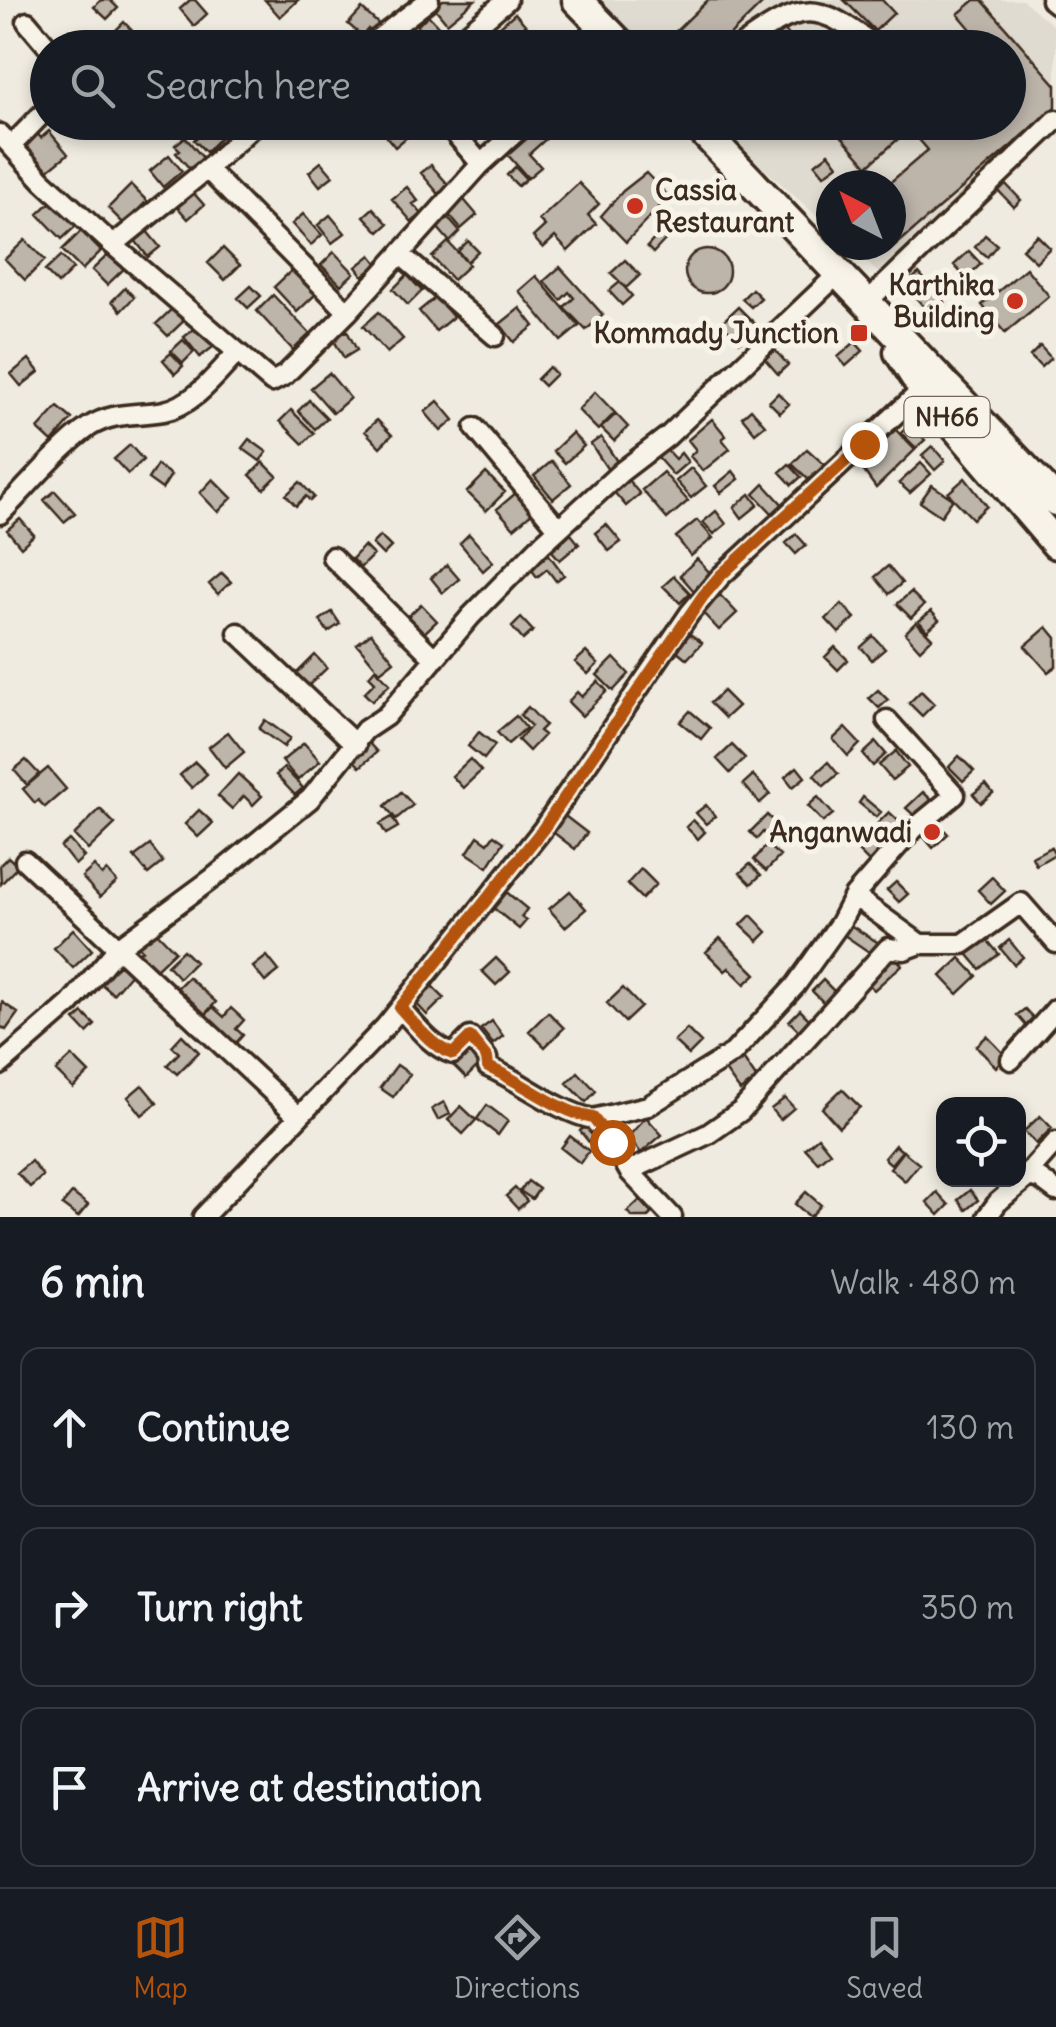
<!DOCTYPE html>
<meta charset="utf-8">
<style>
body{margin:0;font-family:Delius,sans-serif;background:#20242c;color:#f1f3f6}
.controls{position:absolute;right:30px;bottom:30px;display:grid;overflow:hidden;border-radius:20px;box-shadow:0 5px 15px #0003}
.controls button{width:90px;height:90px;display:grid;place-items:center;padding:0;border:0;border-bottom:2px solid #363941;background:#171b24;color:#f1f3f6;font:50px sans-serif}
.compass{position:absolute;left:816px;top:170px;width:90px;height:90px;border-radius:50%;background:#171b24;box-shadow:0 5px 15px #0003;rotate:318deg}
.stop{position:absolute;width:30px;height:30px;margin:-22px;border:8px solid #b45309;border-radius:50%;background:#fff}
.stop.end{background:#b45309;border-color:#fff;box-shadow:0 2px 10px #0008}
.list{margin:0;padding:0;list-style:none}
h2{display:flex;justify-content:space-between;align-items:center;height:130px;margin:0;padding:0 40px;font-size:42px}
h2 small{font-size:32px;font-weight:400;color:#9ea1a6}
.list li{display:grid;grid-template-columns:65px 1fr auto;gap:30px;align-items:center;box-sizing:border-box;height:160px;margin:0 20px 20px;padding:0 20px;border:2px solid #363941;border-radius:20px}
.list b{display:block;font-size:38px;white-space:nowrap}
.list em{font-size:32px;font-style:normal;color:#9ea1a6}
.icon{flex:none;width:55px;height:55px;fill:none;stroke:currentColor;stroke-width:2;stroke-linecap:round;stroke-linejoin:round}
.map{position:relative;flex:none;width:1056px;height:1217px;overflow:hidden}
.search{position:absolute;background:#171b24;box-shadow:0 5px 15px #0003;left:30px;right:30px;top:30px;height:110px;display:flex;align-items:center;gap:25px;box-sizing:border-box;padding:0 35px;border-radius:55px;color:#9ea1a6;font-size:38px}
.sheet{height:670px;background:#171b24}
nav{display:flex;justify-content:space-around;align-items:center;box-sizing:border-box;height:140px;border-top:2px solid #363941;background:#171b24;font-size:28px;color:#9ea1a6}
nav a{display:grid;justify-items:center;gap:5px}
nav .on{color:#b45309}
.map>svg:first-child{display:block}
.built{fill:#e0dbd0}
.building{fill:#bdb5aa;stroke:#3b2a1e;stroke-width:2.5}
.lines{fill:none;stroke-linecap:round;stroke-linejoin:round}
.minor-casing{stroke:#3b2a1e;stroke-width:25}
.highway-casing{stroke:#3b2a1e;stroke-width:35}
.minor{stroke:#f7f3e8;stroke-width:18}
.highway{stroke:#f7f3e8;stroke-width:28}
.route{stroke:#b45309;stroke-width:12}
.poi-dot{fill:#c8321e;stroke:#f7f3e8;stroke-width:4}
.labels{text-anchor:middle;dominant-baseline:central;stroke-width:10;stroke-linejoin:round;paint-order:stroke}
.shield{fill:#f7f3e8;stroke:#73665b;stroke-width:2.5}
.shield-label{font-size:25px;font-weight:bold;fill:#3b2a1e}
.poi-label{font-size:28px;font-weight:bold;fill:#3b2a1e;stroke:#f7f3e8;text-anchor:end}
</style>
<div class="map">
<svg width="1056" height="1217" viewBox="0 0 1056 1217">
<rect width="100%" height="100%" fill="#efebe0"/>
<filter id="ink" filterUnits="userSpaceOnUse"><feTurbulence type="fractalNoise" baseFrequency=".01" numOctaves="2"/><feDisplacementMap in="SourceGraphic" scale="20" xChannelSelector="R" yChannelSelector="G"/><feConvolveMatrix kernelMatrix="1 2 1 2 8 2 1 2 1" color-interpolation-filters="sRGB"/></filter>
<g filter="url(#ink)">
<path class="built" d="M599,0H1023L1056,28V115L882,276L848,245H891V185H831V229L714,123L1008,122V48L647,47Z"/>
<path class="building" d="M101,0H110L118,8L107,19L94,7Z
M190,0H195L207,14L194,26L180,9Z
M265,0H298L280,17Z
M443,0H475L447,23L434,7Z
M708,0H766L717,48H688L674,33Z
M844,0H882L894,13L875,31Z
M975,0H982L1056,85V107L887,253L879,245H891V185H887L928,150L916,136L931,122H1008V80L1012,77L1008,73V48H987L958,14Z
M362,9L383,28L376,36L368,29L362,36L348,24Z
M515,13L534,35L520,48H501L490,35Z
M428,15L441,29L430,39L417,26Z
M124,22L136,35L123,48L111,35Z
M781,26L792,39L783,48H756Z
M403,30L416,45L385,48L384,47Z
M380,122H407L414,131L395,147L377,125Z
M546,122H551L557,129L529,154L541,167L528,178L508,155Z
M829,122H917L868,166Z
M210,124L222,136L206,152L194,140Z
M33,128L41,138L49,131L68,154L47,171L20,139Z
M185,137L203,158L190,169L176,153L180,150L175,145Z
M829,153L838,165L824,175L815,164Z
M169,155L182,171L163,187L150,171Z
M321,162L333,176L320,186L309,172Z
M431,165L453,190L443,199L421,173Z
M515,167L526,179L518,186L507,175Z
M646,173L669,197L626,242L601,216L623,191Z
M1000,178L1021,200L1014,207L993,185Z
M579,183L599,204L588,215L596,224L568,251L555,237L543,248L533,237L545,226L539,220Z
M131,185L147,201L124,224L108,208Z
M407,187L418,201L413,204L422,214L412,222L392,199Z
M190,189L204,205L188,219L174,203Z
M460,195L477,215L461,229L444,209Z
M54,199L78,224L62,239L38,214Z
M373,208L388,224L379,232L364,216Z
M303,214L322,235L311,245L292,224Z
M330,215L345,233L332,243L318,225Z
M448,218L460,232L450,242L437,227Z
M146,230L160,247L148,257L134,239Z
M81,231L101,251L82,270L62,250Z
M660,233L667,238L653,253L647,247Z
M985,235L997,245L987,257L975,247Z
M1037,235L1050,248L1036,262L1022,249Z
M25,240L45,260L25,280L5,259Z
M468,241L478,251L467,262L458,251Z
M448,242L469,265L453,280L432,257Z
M223,248L240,265L225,280L208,263Z
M685 271a22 22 0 1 1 44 0a22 22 0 1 1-44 0Z
M113,250L128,265L107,285L92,270Z
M969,251L981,264L966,278L954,265Z
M334,252L354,273L341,285L321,265Z
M371,255L378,264L363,276L356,267Z
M61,256L73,269L58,284L45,271Z
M625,260L640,275L626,288L611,273Z
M560,267L603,315L586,330L564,307L574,298L569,292L561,300L544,281Z
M1026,268L1049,296L1005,333L982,305Z
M293,269L317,293L297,312L274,287Z
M919,273L944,302L930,314L905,285Z
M407,275L422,291L408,305L393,289Z
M536,276L579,326L561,341L519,291Z
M620,282L632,296L622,305L609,291Z
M251,286L261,296L248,308L238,298Z
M125,288L134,297L121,311L112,301Z
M752,289L761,298L751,307L742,299Z
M273,295L310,334L293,350L257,311Z
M436,297L453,317L436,331L419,311Z
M177,304L188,317L168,336L156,324Z
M738,307L757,326L740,342L721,323Z
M520,308L534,326L514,342L500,324Z
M379,312L403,339L387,353L363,326Z
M197,327L213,347L200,357L184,337Z
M347,331L357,350L344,358L333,339Z
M183,340L194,352L183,363L171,351Z
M855,342L863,351L846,366L838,357Z
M1040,346L1051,358L1041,367L1030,356Z
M775,350L788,365L778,374L765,359Z
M171,353L183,366L175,374L163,360Z
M29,359L39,372L21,386L11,374Z
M549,367L556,374L544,386L537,379Z
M329,373L350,398L333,413L311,388Z
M595,392L615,413L598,430L578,410Z
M778,393L789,404L780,413L769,402Z
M309,400L327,418L315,429L298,411Z
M438,401L454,420L441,431L425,412Z
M58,407L72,419L52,442L38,429Z
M751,409L765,425L755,433L742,417Z
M291,410L314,433L303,444L280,421Z
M616,414L628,427L614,441L601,428Z
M712,419L726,436L722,439L730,449L703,471L690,456L696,450L688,440Z
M377,420L392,435L380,447L365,431Z
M910,424L925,440L916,448L901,433Z
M895,429L915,450L876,488L861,467Z
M572,433L584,446L565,463L553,451Z
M601,437L620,466L610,473L591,444Z
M249,439L267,452L260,461L242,448Z
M661,444L675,459L681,453L688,462L673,475L652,451Z
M130,445L143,460L128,474L114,459Z
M932,446L945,461L935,470L922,455Z
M807,449L827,467L812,483L792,464Z
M552,461L571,484L553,499L534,476Z
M263,462L277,476L264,489L250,475Z
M921,463L931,474L910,493L899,483Z
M789,464L801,477L792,485L780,472Z
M157,465L171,475L162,489L148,479Z
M691,468L706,486L691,498L676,481Z
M733,471L739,479L721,493L715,486Z
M663,472L688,501L667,519L642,490Z
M486,473L505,492L486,511L467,492Z
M622,473L640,494L626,506L608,485Z
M965,478L987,506L973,519L948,493Z
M213,479L232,498L218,512L200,493Z
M300,482L314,497L310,501L306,496L296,506L286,495Z
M764,484L783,505L773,514L754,494Z
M932,485L953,499L941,516L920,502Z
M523,487L539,507L514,528L497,509Z
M55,491L75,513L64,522L44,500Z
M750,494L758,505L742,518L734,507Z
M716,511L726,524L714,534L703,522Z
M20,519L34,535L21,547L7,530Z
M697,520L713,538L691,556L676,537Z
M606,524L621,542L609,551L595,533Z
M469,534L493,562L483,571L460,543Z
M571,534L579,544L560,560L552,551Z
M796,534L806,545L796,554L786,543Z
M380,536L391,547L383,555L372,544Z
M364,546L373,555L360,568L352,559Z
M547,552L564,575L556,581L547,569L537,577L529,566Z
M697,559L711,574L694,591L680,575Z
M447,565L459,579L443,593L431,578Z
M888,566L902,583L889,594L875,577Z
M222,573L231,582L218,594L209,584Z
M674,576L690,593L680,603L663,586Z
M911,592L924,605L911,618L897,604Z
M720,595L737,613L719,630L702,612Z
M421,604L437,621L419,638L403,621Z
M842,604L855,618L839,633L826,619Z
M931,611L939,620L927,631L919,621Z
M332,612L340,624L328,632L320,620Z
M521,618L533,631L523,640L512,627Z
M916,622L932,638L920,650L905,633Z
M1047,627L1056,638V666L1048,672L1025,646Z
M371,633L394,661L380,672L357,644Z
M690,634L702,643L687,659L676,650Z
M873,636L885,649L872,660L861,647Z
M835,647L848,660L838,670L825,657Z
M586,652L598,664L588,674L575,662Z
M315,655L327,668L306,688L294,676Z
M614,658L629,674L613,691L597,675Z
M375,669L390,684L372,701L364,693L375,682L369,676Z
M598,681L607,691L582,716L568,702L577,692L582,697Z
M878,690L888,700L879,708L869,698Z
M723,691L738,706L725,718L710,703Z
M921,691L934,704L922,716L909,703Z
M528,707L545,725L539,731L544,735L529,751L518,740L531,726L520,715Z
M690,711L710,728L701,739L680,722Z
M516,716L526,728L508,744L497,732Z
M265,720L290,738L284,747L259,729Z
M845,728L860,744L848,756L833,739Z
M228,732L244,752L225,768L209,747Z
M479,732L495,745L484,759L468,746Z
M366,740L377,752L360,767L349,755Z
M876,742L886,754L873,766L863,754Z
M304,743L320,761L298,780L282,761Z
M732,745L745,758L730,773L717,759Z
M896,751L908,767L892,780L879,765Z
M959,756L974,771L963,781L949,767Z
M470,759L481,771L463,788L452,776Z
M26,760L39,774L27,785L14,770Z
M195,762L207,774L192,788L180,775Z
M828,762L838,774L824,786L814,775Z
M797,767L805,777L793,787L785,777Z
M48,768L66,789L45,807L38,800L35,803L23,789Z
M284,768L303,788L295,795L276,775Z
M238,774L262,796L253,805L244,796L232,809L218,796Z
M753,775L770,794L760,803L743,784Z
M986,784L993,793L981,803L973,794Z
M401,792L413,805L396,819L385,806Z
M923,792L937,805L920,821L906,808Z
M818,797L833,814L823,822L808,806Z
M863,797L881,812L876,817L859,803Z
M706,805L715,816L706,824L696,813Z
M100,809L115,824L88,850L74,835Z
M199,810L213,823L198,837L185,824Z
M889,812L902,824L890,836L878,823Z
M561,813L587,833L575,849L549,829Z
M767,815L779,827L768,837L763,832L757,839L750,832Z
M931,816L948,834L933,848L917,829Z
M392,817L398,827L386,834L380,824Z
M693,820L705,832L698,839L686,827Z
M494,835L504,842L488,867L467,853L478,836L488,843Z
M873,836L884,848L869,862L858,851Z
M69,840L84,857L75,865L61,847Z
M150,845L163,862L148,874L134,857Z
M767,845L780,856L766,871L754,860Z
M1051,847L1055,854L1036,865L1032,857Z
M8,857L18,866L1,884L0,865Z
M750,864L761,875L751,884L740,873Z
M94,866L102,875L107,871L117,882L100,897L82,877Z
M641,869L656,884L642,899L627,884Z
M992,877L1005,891L991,904L978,890Z
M896,882L908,894L899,902L887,890Z
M504,890L527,909L521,917L526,921L519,929L491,906Z
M570,891L586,909L565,927L549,909Z
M751,915L767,932L758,941L741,925Z
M850,925L882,945L875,956L844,935Z
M152,927L175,951L153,972L136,955L142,950L135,943Z
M73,929L92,950L73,968L54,948Z
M981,933L999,954L980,969L963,949Z
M720,938L756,974L745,984L729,968L725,971L706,952Z
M1009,940L1023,957L1014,965L1000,948Z
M888,949L902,965L874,990L864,979Z
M183,950L195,962L179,978L167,965Z
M267,956L279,971L265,982L253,967Z
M118,957L134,970L113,994L98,981Z
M496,958L510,972L496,985L482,971Z
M960,958L977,976L958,994L941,976Z
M188,977L216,1002L204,1015L176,989Z
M823,980L838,995L827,1006L812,991Z
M430,984L444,998L427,1015L414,1001Z
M623,988L641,1007L625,1022L607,1003Z
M2,1002L18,1013L6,1030L0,1026Z
M213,1007L224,1017L231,1008L244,1020L236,1029L243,1035L234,1045L203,1018Z
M1025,1009L1037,1022L1029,1029L1017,1015Z
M800,1010L810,1020L799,1031L789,1021Z
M548,1012L564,1028L545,1047L529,1031Z
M83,1013L95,1025L87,1033L75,1020Z
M492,1021L503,1036L493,1044L481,1029Z
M687,1029L701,1043L689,1055L674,1041Z
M182,1035L199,1052L177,1074L167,1065L179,1053L172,1046Z
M987,1036L1007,1057L996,1067L976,1046Z
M468,1041L485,1059L466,1078L448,1060Z
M72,1056L89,1073L73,1088L56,1071Z
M742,1057L757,1079L740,1091L724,1069Z
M397,1065L410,1074L393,1097L380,1088Z
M578,1072L596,1091L586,1102L567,1083Z
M142,1085L157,1103L142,1115L128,1097Z
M842,1089L860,1107L839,1127L822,1108Z
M785,1098L794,1108L780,1120L771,1109Z
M444,1102L450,1114L438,1120L432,1109Z
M487,1105L508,1121L498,1135L477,1119Z
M461,1106L476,1120L463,1134L448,1120Z
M1040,1116L1052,1128L1036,1144L1024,1131Z
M646,1117L662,1135L641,1153L628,1137Z
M593,1120L605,1135L592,1146L580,1131Z
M570,1136L589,1151L580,1163L561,1148Z
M818,1137L830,1152L818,1162L805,1148Z
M895,1145L902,1151L891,1164L884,1158Z
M903,1151L919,1164L905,1181L890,1168Z
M31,1161L43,1176L30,1187L17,1173Z
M528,1181L539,1189L532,1199L520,1191Z
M515,1188L527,1201L518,1209L506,1196Z
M970,1190L978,1200L966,1210L958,1200Z
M806,1192L821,1205L810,1217L795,1204Z
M937,1192L949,1205L939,1215L927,1202Z
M72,1193L88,1205L78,1217L62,1205Z
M640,1200L652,1213L648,1217H633L627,1212Z"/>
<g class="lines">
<defs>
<path id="minor" d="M1051,0L1056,4
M27,22L49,48
M366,48L429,0
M450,48L507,0
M652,48H664
M738,48C804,1 814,0 878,48
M151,122L152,124
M445,122L481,164
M0,134L43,181L113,245L207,169L348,312L481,164L527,122
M12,145L48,108
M207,169L258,122
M113,245L272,382L285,375L348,312
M400,254L495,336
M866,303L1056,120
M475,428L558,528
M0,514C26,488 60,447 89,427C114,411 137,416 164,411C194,405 216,375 236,354
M332,557L435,659
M238,633L356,745
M25,861L299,1117
M854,896L910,832L955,795L887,720
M400,1008C416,1025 430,1046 453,1054L470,1037L487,1058L488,1067C523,1082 556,1111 593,1119L612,1141L629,1171L672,1217
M1011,1060L1056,1009
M0,1065L70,1004L118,948L213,878L310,799L365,730L386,716L471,616L543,543L621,472L668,436L839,273
M593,1119L648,1106L733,1053L795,986L840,923L854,896L920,944
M629,1171L708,1134L741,1111L888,948L904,950L920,944H963L1021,903L1056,943
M1022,1180L1056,1142
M203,1217L385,1027L543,829L690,613L720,577L923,389
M987,1217L998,1202L1029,1176L1040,1179L1056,1191"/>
<path id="highway" d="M577,0L624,48
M694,122L1056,501
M899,352L923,389L1056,544"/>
</defs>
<use href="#minor" class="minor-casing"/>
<use href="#highway" class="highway-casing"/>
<use href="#minor" class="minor"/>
<use href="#highway" class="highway"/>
</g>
</g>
<g class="lines" filter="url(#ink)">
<path class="route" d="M612,1142L593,1118C556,1111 523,1082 488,1067L487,1058L470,1037L453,1054C431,1046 416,1025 400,1008L543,829L703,596L720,576L864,444"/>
</g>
<g class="poi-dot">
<circle cx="635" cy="206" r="10"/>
<circle cx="1015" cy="301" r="10"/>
<rect x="849" y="323" width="20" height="20" rx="5"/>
<circle cx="932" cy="832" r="10"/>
</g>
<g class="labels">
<rect class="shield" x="904.5" y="397" width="85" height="40" rx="8"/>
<g class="shield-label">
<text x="947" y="417">NH66</text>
</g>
<g class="poi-label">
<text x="655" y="190" text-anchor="start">Cassia<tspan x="655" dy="32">Restaurant</tspan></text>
<text x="995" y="285">Karthika<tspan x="995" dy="32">Building</tspan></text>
<text x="839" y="333">Kommady Junction</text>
<text x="912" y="832">Anganwadi</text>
</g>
</g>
</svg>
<div class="controls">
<button><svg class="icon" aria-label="locate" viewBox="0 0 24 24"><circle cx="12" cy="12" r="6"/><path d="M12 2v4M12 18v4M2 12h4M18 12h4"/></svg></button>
</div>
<svg class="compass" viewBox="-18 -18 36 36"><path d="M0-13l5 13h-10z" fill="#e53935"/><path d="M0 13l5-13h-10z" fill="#9ea1a6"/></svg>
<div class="stop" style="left:612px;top:1142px"></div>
<div class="stop end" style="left:864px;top:444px"></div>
<div class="search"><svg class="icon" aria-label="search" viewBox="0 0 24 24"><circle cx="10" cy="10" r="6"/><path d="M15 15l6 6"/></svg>Search here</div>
</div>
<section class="sheet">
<h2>6 min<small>Walk · 480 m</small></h2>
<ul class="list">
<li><svg class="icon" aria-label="ahead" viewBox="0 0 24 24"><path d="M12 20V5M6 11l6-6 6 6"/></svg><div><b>Continue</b></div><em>130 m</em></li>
<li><svg class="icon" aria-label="right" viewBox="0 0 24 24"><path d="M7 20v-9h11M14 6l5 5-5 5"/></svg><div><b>Turn right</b></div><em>350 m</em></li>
<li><svg class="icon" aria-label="arrive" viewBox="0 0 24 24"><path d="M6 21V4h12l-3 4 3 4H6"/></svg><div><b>Arrive at destination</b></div></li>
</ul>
</section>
<nav>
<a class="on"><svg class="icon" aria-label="map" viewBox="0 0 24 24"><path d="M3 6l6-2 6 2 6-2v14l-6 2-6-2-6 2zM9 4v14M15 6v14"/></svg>Map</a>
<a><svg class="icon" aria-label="directions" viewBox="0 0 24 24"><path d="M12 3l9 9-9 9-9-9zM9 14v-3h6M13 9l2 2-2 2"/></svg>Directions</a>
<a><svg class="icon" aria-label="saved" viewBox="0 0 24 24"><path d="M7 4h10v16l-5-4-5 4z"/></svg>Saved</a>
</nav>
